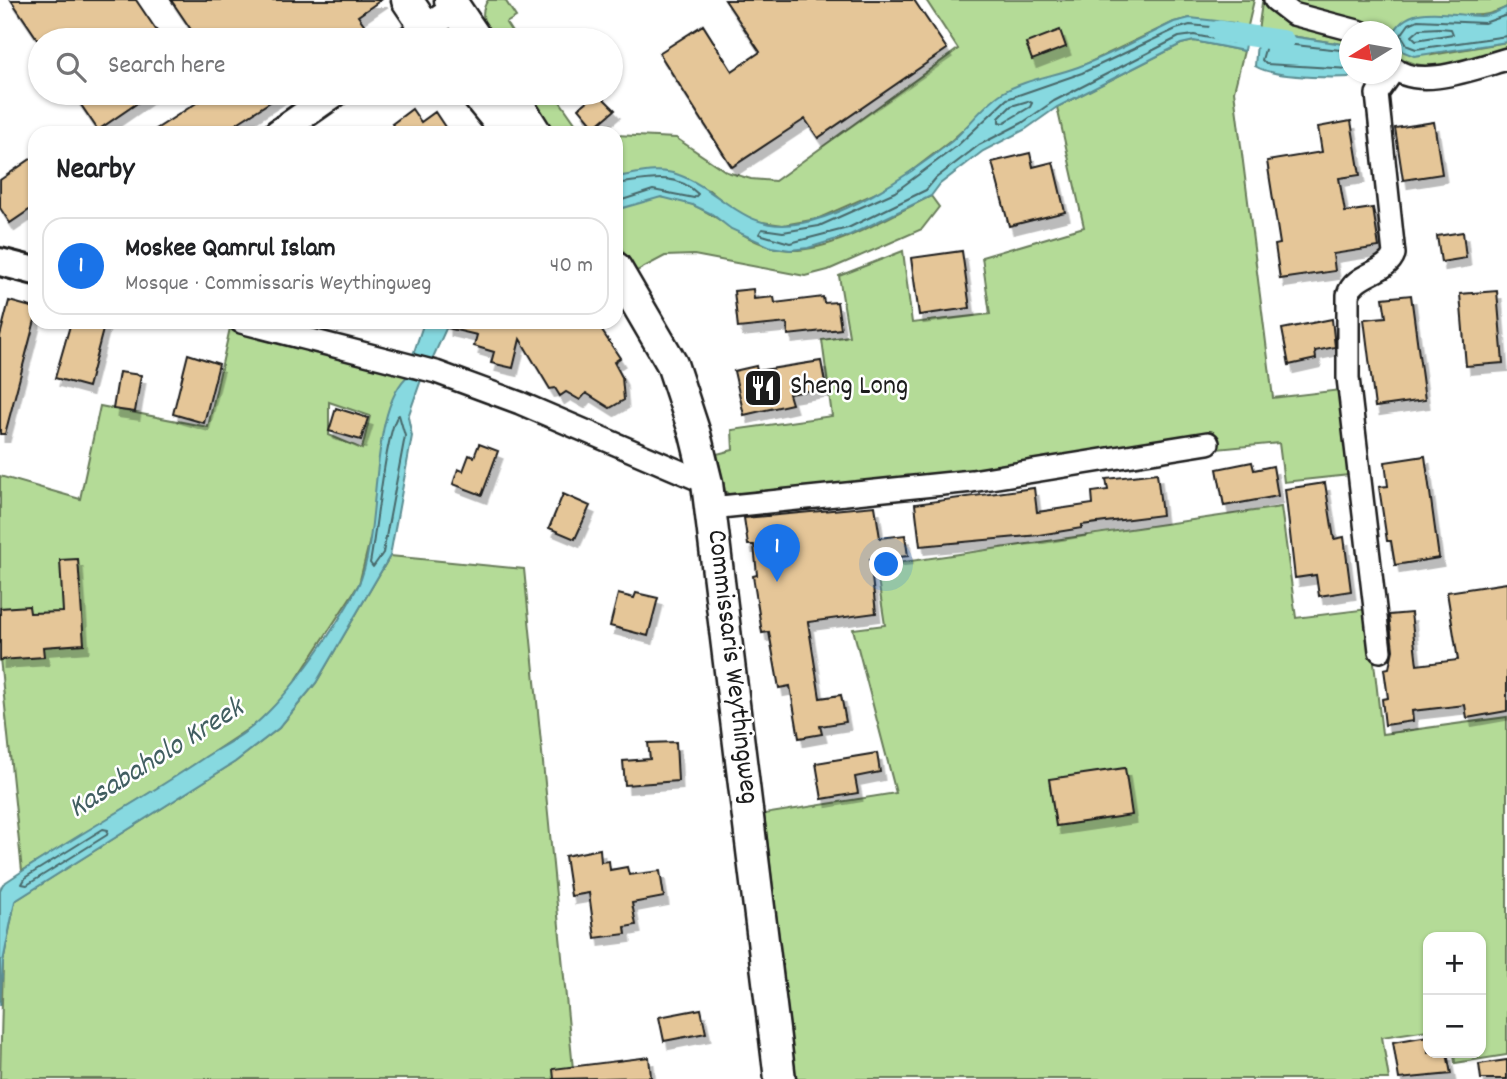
<!DOCTYPE html>
<meta charset="utf-8">
<style>
body{margin:0;font-family:Dekko,sans-serif;background:#f2f2f2;color:#202124}
.controls{position:absolute;right:21px;bottom:21px;display:grid;overflow:hidden;border-radius:14px;box-shadow:0 2px 5px #0004}
.controls button{width:63px;height:63px;display:grid;place-items:center;padding:0;border:0;border-bottom:2px solid #e0e0e0;background:#fff;color:#202124;font:35px sans-serif}
.compass{position:absolute;left:1339px;top:21px;width:63px;height:63px;border-radius:50%;background:#fff;box-shadow:0 2px 5px #0004;rotate:259deg}
.you{position:absolute;left:887px;top:565px;width:24px;height:24px;margin:-18px;border:5px solid #fff;border-radius:50%;background:#1a73e8;box-shadow:0 0 0 10px #1a73e833}
.badge{display:grid;place-items:center;width:46px;height:46px;border-radius:50%;background:#1a73e8;color:#fff;font-size:23px;font-weight:700}
.pin{position:absolute;translate:-50% -58px;filter:drop-shadow(0 2px 4px #0008)}
.pin::after{content:'';position:absolute;top:37px;width:24px;height:21px;background:inherit;clip-path:polygon(0 0,100% 0,50% 100%)}
.list{margin:0;padding:0;list-style:none}
h2{display:flex;justify-content:space-between;align-items:center;height:91px;margin:0;padding:0 28px;font-size:30px}
h2 small{font-size:23px;font-weight:400;color:#757577}
.list li{display:grid;grid-template-columns:46px 1fr auto;gap:21px;align-items:center;box-sizing:border-box;height:98px;margin:0 14px 14px;padding:0 14px;border:2px solid #e0e0e0;border-radius:21px}
.list b{display:block;font-size:26px;white-space:nowrap}
.list p{margin:0;font-size:23px;white-space:nowrap;color:#757577}
.list em{font-size:23px;font-style:normal;color:#757577}
.icon{flex:none;width:38px;height:38px;fill:none;stroke:currentColor;stroke-width:2;stroke-linecap:round;stroke-linejoin:round}
.map{position:relative;flex:none;width:1507px;height:1079px;overflow:hidden}
.search{position:absolute;background:#fff;box-shadow:0 2px 5px #0004;left:28px;top:28px;width:595px;height:77px;display:flex;align-items:center;gap:18px;box-sizing:border-box;padding:0 24px;border-radius:38px;color:#757577;font-size:26px}
.panel{position:absolute;background:#fff;box-shadow:0 2px 5px #0004;left:28px;top:126px;width:595px;height:203px;border-radius:21px}
.map>svg:first-child{display:block}
.green{fill:#b4db97;stroke:#687c5a;stroke-width:2;fill-rule:evenodd}
.water{fill:#87d9e0;stroke:#5c8d92;stroke-width:2}
.lines{fill:none;stroke-linecap:round;stroke-linejoin:round}
.shore{stroke:#47686a;stroke-width:2}
.canal{stroke:#87d9e0;stroke-width:21}
.building{fill:#e5c698;stroke:#1c1c1c;stroke-width:2;filter:url(#shadow)}
.minor-casing{stroke:#1c1c1c;stroke-width:26}
.tertiary-casing{stroke:#1c1c1c;stroke-width:32}
.secondary-casing{stroke:#1c1c1c;stroke-width:35}
.minor{stroke:#fff;stroke-width:21}
.tertiary{stroke:#fff;stroke-width:26}
.secondary{stroke:#fff;stroke-width:30}
.labels{text-anchor:middle;dominant-baseline:central;stroke-width:5;stroke-linejoin:round;paint-order:stroke}
.poi-label{font-size:28px;fill:#1c1c1c;stroke:#fff;text-anchor:start}
.street-label{font-size:28px;fill:#1c1c1c;stroke:#fff}
.water-label{font-size:30px;font-style:italic;fill:#415e61;stroke:#fff}
</style>
<div class="map">
<svg width="1507" height="1079" viewBox="0 0 1507 1079">
<defs>
<filter id="shadow"><feDropShadow dx="4.5" dy="8" stdDeviation="0" flood-color="#0004"/></filter>
</defs>
<rect width="100%" height="100%" fill="#fff"/>
<filter id="ink" filterUnits="userSpaceOnUse"><feTurbulence type="fractalNoise" baseFrequency=".0143" numOctaves="2"/><feDisplacementMap in="SourceGraphic" scale="14" xChannelSelector="R" yChannelSelector="G"/><feConvolveMatrix kernelMatrix="1 2 1 2 8 2 1 2 1" color-interpolation-filters="sRGB"/></filter>
<g filter="url(#ink)">
<path class="green" d="M488,0H505L516,17L506,23L517,40H493C485,27 478,14 488,0Z
M926,0H1254L1247,30L1190,18L1174,22L1080,67L1003,93L952,140L892,186L817,219L783,225L755,221L733,210L709,190L616,177V135L676,138L727,172L751,179L775,181L958,49Z
M1292,0H1507V7C1493,14 1484,16 1469,15L1432,55L1507,42V52C1468,63 1431,78 1394,54L1392,32C1372,31 1372,24 1356,19C1334,12 1311,14 1292,0Z
M1262,3L1283,21L1349,37V45L1258,31Z
M1194,41L1244,51L1234,91L1273,398L1340,390L1349,475L1284,482L1279,443L1217,449L1214,434L971,474L734,499L725,491L717,454L733,450L732,430L832,416L822,340L849,336L839,276L903,251L912,323L990,314L982,257L1084,227L1057,107L1181,44Z
M526,93H554L582,133H552Z
M931,196L939,207L922,229L828,270L805,276L694,255L665,256L635,272L616,239V210C629,205 644,197 657,197C708,196 740,249 791,250C835,251 891,215 931,196Z
M230,328L411,373L359,584L289,691L260,721L171,780L22,871L0,658V476L80,499L100,406L208,427ZM329,402L370,416L362,449L329,435Z
M1281,507L1296,618L1368,609L1382,734L1507,717V1055L1455,1063L1454,1053H1481V937H1428V1030L1382,1037L1389,1079H796L764,814L896,793L853,629L885,625L876,566Z
M390,556L524,569L574,1079H0L3,962L15,901L235,762L279,728L316,683Z"/>
<path class="water" d="M1507,7V42L1414,56L1404,52L1392,37C1406,0 1451,16 1481,16C1490,16 1499,11 1507,7Z
M1190,18L1235,23L1247,30L1244,51L1194,41L1181,44L1057,107L1026,129L983,151L940,184L931,196L850,235L808,248L790,250L771,247L731,229L712,214L693,205L661,197L616,210V177C637,174 658,167 679,175C716,188 740,225 783,225C837,224 911,174 952,141C969,126 983,105 1002,93C1023,80 1054,76 1078,67C1111,55 1143,37 1174,22Z
M1258,31L1349,45L1350,74L1371,76C1344,78 1277,80 1255,66Z
M424,322H449L430,364L412,358Z
M411,373L422,377L408,417L412,436L390,556L316,683L279,728L235,762L15,901L3,962L0,1006V890L3,884C69,839 139,802 205,757C224,745 246,734 262,718C296,686 336,628 358,586C383,535 366,407 411,373Z"/>
<g class="lines">
<path class="shore" d="M1507,15L1484,23L1418,20L1409,24L1401,35L1408,46L1416,49L1507,36
M1190,25L1231,29L1239,35V40L1235,43L1194,35L1179,37L1054,101L1022,123L979,145L936,178L926,190L848,228L790,243L759,234L762,229L783,232L819,226L895,192L957,146L1007,99L1082,73L1176,29Z
M1439,28L1451,29L1453,34L1416,40L1412,36L1420,29Z
M1350,51L1267,42L1262,60L1266,64L1350,69
M1028,101L1032,103L1030,107L1003,123L999,122V118L1011,106Z
M616,184C644,181 675,170 698,194L694,198L653,190L616,202
M399,415L405,436L383,553L373,567L370,563C375,541 387,421 399,415Z
M103,829L108,830L107,835L27,885L22,884L26,877Z"/>
<path class="canal" d="M1219,31L1284,41"/>
</g>
<path class="building" d="M11,0H136L163,40H38Z
M171,0H381L358,16L366,27L346,40H198Z
M725,0H914L947,49L818,138L805,119L732,167L659,53L703,25L732,71L760,52Z
M1060,30L1066,47L1032,60L1026,43Z
M73,93H152L98,130Z
M212,93H284L222,133H150Z
M598,93L615,110L595,127L579,108Z
M412,109L421,122L435,112L449,133H399L392,124Z
M1351,121L1360,175L1339,178L1345,212L1373,208L1379,247L1333,254L1335,271L1280,279L1275,245L1280,244L1267,161L1322,152L1318,127Z
M1434,122L1442,174L1403,180L1395,128Z
M1030,153L1033,167L1053,162L1065,212L1009,226L992,162Z
M35,156V206L10,223L0,208V180Z
M1463,232L1466,258L1441,262L1437,236Z
M962,251L970,308L919,315L911,258Z
M753,289L754,299L774,297L775,303L823,297L824,303L837,302L841,329L788,335L787,323L738,328L734,291Z
M1497,291L1503,363L1466,366L1460,294Z
M1411,295L1425,400L1375,407L1364,319L1386,317L1383,298Z
M9,301L35,308V320L5,434H0V336Z
M1332,319L1335,347L1315,351L1316,359L1289,365L1282,329Z
M71,322H105L88,387L55,378Z
M447,322H596L620,358L614,362L622,377L624,400L610,408L586,393L580,400L566,392L560,396L555,388L550,389L520,339L513,368L491,363L494,352L474,346L477,335L447,328Z
M188,354L219,364L204,423L173,414Z
M821,361L826,388L789,394L792,404L744,415L734,371L756,366L757,371Z
M119,372L141,375L135,412L113,409Z
M336,408L368,418L361,440L329,431Z
M479,444L498,451L482,495L453,484L458,469L463,471L469,455L474,457Z
M1425,456L1439,558L1395,565L1391,541H1387L1379,487L1388,486L1385,462Z
M1252,462L1254,470L1273,466L1278,496L1224,506L1217,469Z
M1157,473L1162,515L1082,525V528L1039,535L920,546L915,504L1034,488L1037,512L1093,504L1092,492L1108,490L1106,479Z
M1325,483L1334,539L1344,537L1351,591L1319,596L1316,575L1295,578L1285,489Z
M563,494L590,506L575,539L549,528Z
M875,506L880,538L905,535L908,556L870,560L876,613L808,622L820,698L841,695L846,722L820,726L822,734L799,738L790,686L779,688L769,632L762,633L753,576L757,575L754,545H748L744,518Z
M78,559L84,644L43,647L44,657L0,660V608L29,606L30,613L63,612L60,560Z
M1507,583V711L1467,718L1465,705L1412,711L1413,721L1385,725L1382,699L1388,698L1384,669L1389,668L1393,650L1389,615L1411,613L1417,665L1458,660L1447,592Z
M636,593L658,598L648,636L610,626L618,594L634,598Z
M676,742L678,781L625,785L623,761L650,759L648,743Z
M877,753L880,772L855,777L858,793L822,799L816,763Z
M1125,768L1132,815L1056,826L1049,779Z
M600,849L601,862L609,861L610,870L627,867L629,875L660,871L664,897L632,903L636,925L625,927L626,934L595,938L589,893L571,896L565,856Z
M701,1009L706,1033L664,1041L659,1017Z
M1428,1036V1053H1447L1451,1074L1399,1079L1393,1042Z
M649,1057L651,1077L554,1079L553,1069Z
M1507,1060V1079H1481L1479,1064Z"/>
<g class="lines">
<defs>
<path id="minor" d="M1275,0L1293,14L1361,32
M1392,66C1416,92 1478,67 1507,59
M241,322L436,372L520,403L707,483
M711,508L972,481L1208,443
M1380,651L1348,378V295C1354,273 1387,274 1394,254L1377,94L1391,74"/>
<path id="tertiary" d="M409,40L456,8
M278,133L335,93
M0,262L35,271"/>
<path id="secondary" d="M407,0L434,40
M450,0L477,40
M475,93L508,133
M511,93L536,133
M616,268L672,364L695,434L707,483L780,1079"/>
</defs>
<use href="#minor" class="minor-casing"/>
<use href="#tertiary" class="tertiary-casing"/>
<use href="#secondary" class="secondary-casing"/>
<use href="#minor" class="minor"/>
<use href="#tertiary" class="tertiary"/>
<use href="#secondary" class="secondary"/>
</g>
</g>
<defs>
<symbol id="restaurant-square" viewBox="-11 -11 22 22"><rect x="-9" y="-9" width="18" height="18" rx="4" fill="#1c1c1c" stroke="#fff"/><path d="M-5-6h1v4h1v-4h1v4h1v-4h1v5L-1.5 .5V6h-2V.5L-5-1ZM5-6V6H3V1.5H1.5Q1.5-4 5-6Z" fill="#fff"/></symbol>
</defs>
<g fill-rule="evenodd">
<use href="#restaurant-square" x="741" y="366" width="44" height="44"/>
</g>
<g class="labels">
<g class="poi-label">
<text x="790" y="388">Sheng Long</text>
</g>
<g class="street-label">
<text transform="translate(731 667) rotate(83)">Commissaris Weythingweg</text>
</g>
<g class="water-label">
<text transform="translate(157 760) rotate(-32)">Kasabaholo Kreek</text>
</g>
</g>
</svg>
<div class="controls">
<button>+</button>
<button>−</button>
</div>
<svg class="compass" viewBox="-18 -18 36 36"><path d="M0-13l5 13h-10z" fill="#e53935"/><path d="M0 13l5-13h-10z" fill="#757577"/></svg>
<div class="you"></div>
<div class="pin badge" style="left:777px;top:582px">1</div>
<div class="search"><svg class="icon" aria-label="search" viewBox="0 0 24 24"><circle cx="10" cy="10" r="6"/><path d="M15 15l6 6"/></svg>Search here</div>
<section class="panel">
<h2>Nearby<small></small></h2>
<ul class="list">
<li><span class="badge">1</span><div><b>Moskee Qamrul Islam</b><p>Mosque · Commissaris Weythingweg</p></div><em>40 m</em></li>
</ul>
</section>
</div>
